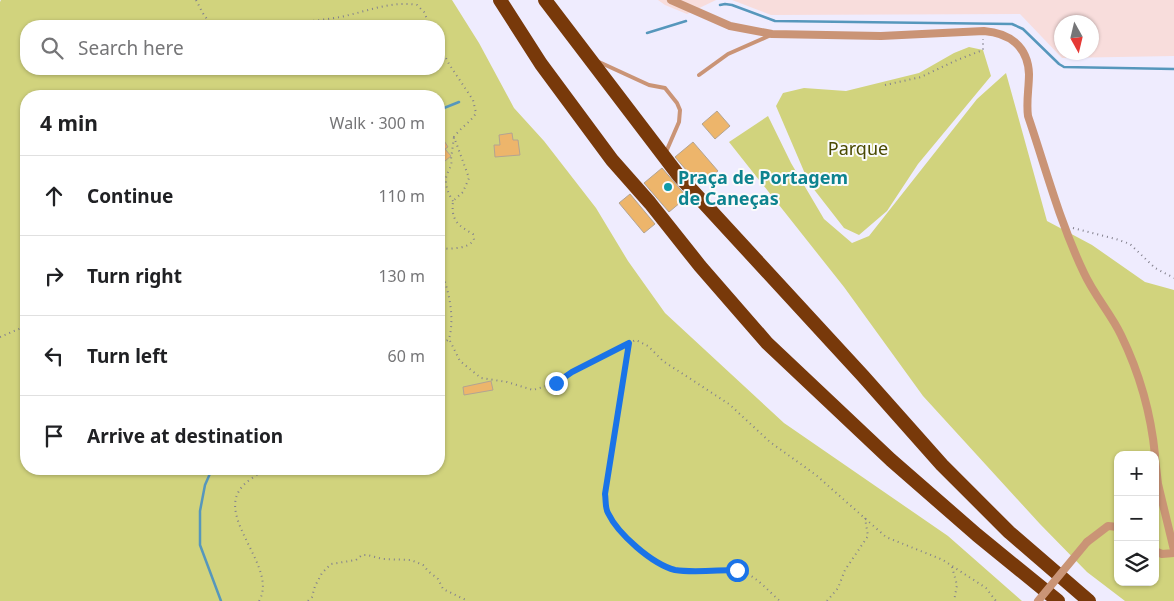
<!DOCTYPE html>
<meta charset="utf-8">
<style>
body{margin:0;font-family:"Noto Sans",sans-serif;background:#f6f6f6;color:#202124}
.controls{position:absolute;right:15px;bottom:15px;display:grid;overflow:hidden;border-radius:10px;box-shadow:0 1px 4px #0004}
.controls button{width:45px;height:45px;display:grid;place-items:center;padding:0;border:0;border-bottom:1px solid #e0e0e0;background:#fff;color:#202124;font:25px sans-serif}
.compass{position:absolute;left:1054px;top:15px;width:45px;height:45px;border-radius:50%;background:#fff;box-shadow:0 1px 4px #0004;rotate:172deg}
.stop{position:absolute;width:15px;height:15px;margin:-11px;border:4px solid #1a73e8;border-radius:50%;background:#fff}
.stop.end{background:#1a73e8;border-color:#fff;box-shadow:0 1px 5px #0008}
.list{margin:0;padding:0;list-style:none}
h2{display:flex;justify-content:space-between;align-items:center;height:65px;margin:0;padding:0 20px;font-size:21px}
h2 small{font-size:16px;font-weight:400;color:#757577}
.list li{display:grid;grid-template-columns:32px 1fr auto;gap:15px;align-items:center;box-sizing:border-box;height:80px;padding:0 20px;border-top:1px solid #e0e0e0}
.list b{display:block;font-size:19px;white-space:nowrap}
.list em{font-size:16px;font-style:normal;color:#757577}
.icon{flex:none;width:28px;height:28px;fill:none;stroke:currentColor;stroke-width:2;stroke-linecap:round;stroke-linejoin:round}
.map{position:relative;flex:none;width:1174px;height:601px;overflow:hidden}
.search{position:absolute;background:#fff;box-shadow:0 1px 4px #0004;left:20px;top:20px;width:425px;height:55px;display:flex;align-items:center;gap:12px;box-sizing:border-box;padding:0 18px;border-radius:20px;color:#757577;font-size:19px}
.panel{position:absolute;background:#fff;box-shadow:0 1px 4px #0004;left:20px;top:90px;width:425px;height:385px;border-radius:20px}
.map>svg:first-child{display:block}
.industrial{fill:#f8dddc;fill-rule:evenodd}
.green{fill:#d1d37d;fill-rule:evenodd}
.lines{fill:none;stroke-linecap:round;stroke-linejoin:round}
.stream{stroke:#5697bc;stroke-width:2.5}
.building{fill:#edb56b;stroke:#b3a492}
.path{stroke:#83818d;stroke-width:2;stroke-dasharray:1 4;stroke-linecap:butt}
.lane{stroke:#ca9476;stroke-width:4}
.street{stroke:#ca9476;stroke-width:8}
.highway{stroke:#78390a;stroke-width:14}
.street-bridge{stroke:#ca9476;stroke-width:8}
.route{stroke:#1a73e8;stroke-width:6}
.culture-dot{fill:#0f9aa8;stroke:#fbfbfb;stroke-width:2}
.labels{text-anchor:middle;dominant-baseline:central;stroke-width:4;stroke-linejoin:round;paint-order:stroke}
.park-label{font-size:18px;fill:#494901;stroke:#fbfbfb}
.culture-label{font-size:18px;font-weight:bold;fill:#0d838f;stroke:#fbfbfb;text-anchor:start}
</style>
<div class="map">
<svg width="1174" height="601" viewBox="0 0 1174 601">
<rect width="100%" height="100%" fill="#efecfe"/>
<path class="industrial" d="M658,0H716L687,14L665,5Z
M732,0H1174V56L1062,58L1020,14L771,15ZM1062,22H1092V52H1062Z"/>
<path class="green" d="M1,0H452L479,43L514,108L544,141L596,208L628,261L665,313L784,423L948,536L1022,601H0V2ZM26,26H439V69H26ZM26,96H439V469H26Z
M969,47L983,50L991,76L918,164L887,211L859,235L844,228L809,183L776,106L783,93L804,88L846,91L919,73L954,53Z
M1006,73L1047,221L1092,245L1145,282L1174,290V601H1125L1087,572L1040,524L923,396L844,287L729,142L768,116L791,163L824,219L852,243L869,236L977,99ZM1118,455H1155V582H1118Z"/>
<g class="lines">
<path class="stream" d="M720,5L725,4L732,5L775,21L1012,24L1023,29L1059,64L1064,67L1174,69
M647,33L686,21
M439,110L459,102
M212,469L205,485L200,511V545L221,601"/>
</g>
<path class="building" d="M717,111L730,126L715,139L702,124Z
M512,133L513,140H518L520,155L495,157L494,145H500L499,135Z
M443,139L448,147L445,149L451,156L439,166V140L440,142Z
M693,142L718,171L700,186L675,157Z
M662,168L687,197L669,212L644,183Z
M630,194L655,224L644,233L619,203Z
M491,381L493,390L464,395L463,387Z"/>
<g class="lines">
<path class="path" d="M196,0C202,11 205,22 218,25C256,26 296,24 334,18C362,14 389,0 417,5L424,12L430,26
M439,45L449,64L473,100L476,113C471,122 461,127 454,137L469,178L463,192L453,201C451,220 457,225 473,234L474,240C466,250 451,248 439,249
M885,85L921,77L957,60L983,50V39
M453,201C449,195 445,186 446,178C447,171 453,166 451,159L454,137
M1073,228L1116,239L1130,244L1155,268L1174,278
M439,268C449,287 455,318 449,339
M0,337L26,326
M629,343L605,494C606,500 605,508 608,513C618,534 652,564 674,569C694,574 717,567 736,570C753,572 768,591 780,601
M439,347L449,339L460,361L481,378L507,382L533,390L556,383L572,372L619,347L636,340L648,346L663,361L729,404L770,442L816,475L886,537L943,560L986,588L996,601
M952,567L957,585L954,601
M259,601C278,569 220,522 239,491C244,482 257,475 266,469
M308,601L312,597L315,586L322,573L331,564L356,560L362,555H367L383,559L411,560L423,565L428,571L438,579L443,589L468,601
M827,601L838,588L845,570L868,536L865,518"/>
<path class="lane" d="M599,62L649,85L665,88L677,103L680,110L679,122L666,152
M699,75L728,54L771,35"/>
<path class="street" d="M671,0L730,26L772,34L881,36L984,31C1009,33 1028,46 1029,74C1029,88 1026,102 1028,116C1046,169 1060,223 1084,273C1094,295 1111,314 1121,335C1139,372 1151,414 1155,455
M1155,458L1158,484L1174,550
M1087,542L1108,526L1118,527
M1155,551L1162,554L1174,553"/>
<path class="highway" d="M500,0L541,64L612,160L650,203L700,266L767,343L891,460L977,535L1058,601
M545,0L679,176L863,376L942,465L1009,532L1089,601"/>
<path class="street-bridge" d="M1038,601L1087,542"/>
</g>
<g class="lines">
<path class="route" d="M556,383L572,372L629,343L605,494C606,500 605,508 608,513C618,534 652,564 675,570C692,573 719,570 737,570"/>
</g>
<circle class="culture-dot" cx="668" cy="187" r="5"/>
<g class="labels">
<g class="park-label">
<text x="858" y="148">Parque</text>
</g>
<g class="culture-label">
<text x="678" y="177">Praça de Portagem<tspan x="678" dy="21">de Caneças</tspan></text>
</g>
</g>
</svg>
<div class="controls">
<button>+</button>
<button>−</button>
<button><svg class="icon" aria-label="layers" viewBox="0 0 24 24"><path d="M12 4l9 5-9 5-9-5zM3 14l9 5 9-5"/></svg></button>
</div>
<svg class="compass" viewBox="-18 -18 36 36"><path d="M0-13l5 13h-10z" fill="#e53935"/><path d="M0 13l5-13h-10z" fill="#757577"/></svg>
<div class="stop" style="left:737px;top:570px"></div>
<div class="stop end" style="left:556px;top:383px"></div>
<div class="search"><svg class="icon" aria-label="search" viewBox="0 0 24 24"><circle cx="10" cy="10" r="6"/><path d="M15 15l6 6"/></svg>Search here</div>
<section class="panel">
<h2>4 min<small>Walk · 300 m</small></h2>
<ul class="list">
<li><svg class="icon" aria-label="ahead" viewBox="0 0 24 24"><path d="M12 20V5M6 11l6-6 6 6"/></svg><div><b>Continue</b></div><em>110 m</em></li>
<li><svg class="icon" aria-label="right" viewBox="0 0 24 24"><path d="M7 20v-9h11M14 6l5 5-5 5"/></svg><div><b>Turn right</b></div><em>130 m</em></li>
<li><svg class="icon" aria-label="left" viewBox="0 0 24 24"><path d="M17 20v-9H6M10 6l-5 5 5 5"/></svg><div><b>Turn left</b></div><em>60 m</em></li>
<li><svg class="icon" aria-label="arrive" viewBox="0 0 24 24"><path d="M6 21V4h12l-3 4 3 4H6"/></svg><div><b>Arrive at destination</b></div></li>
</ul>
</section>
</div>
